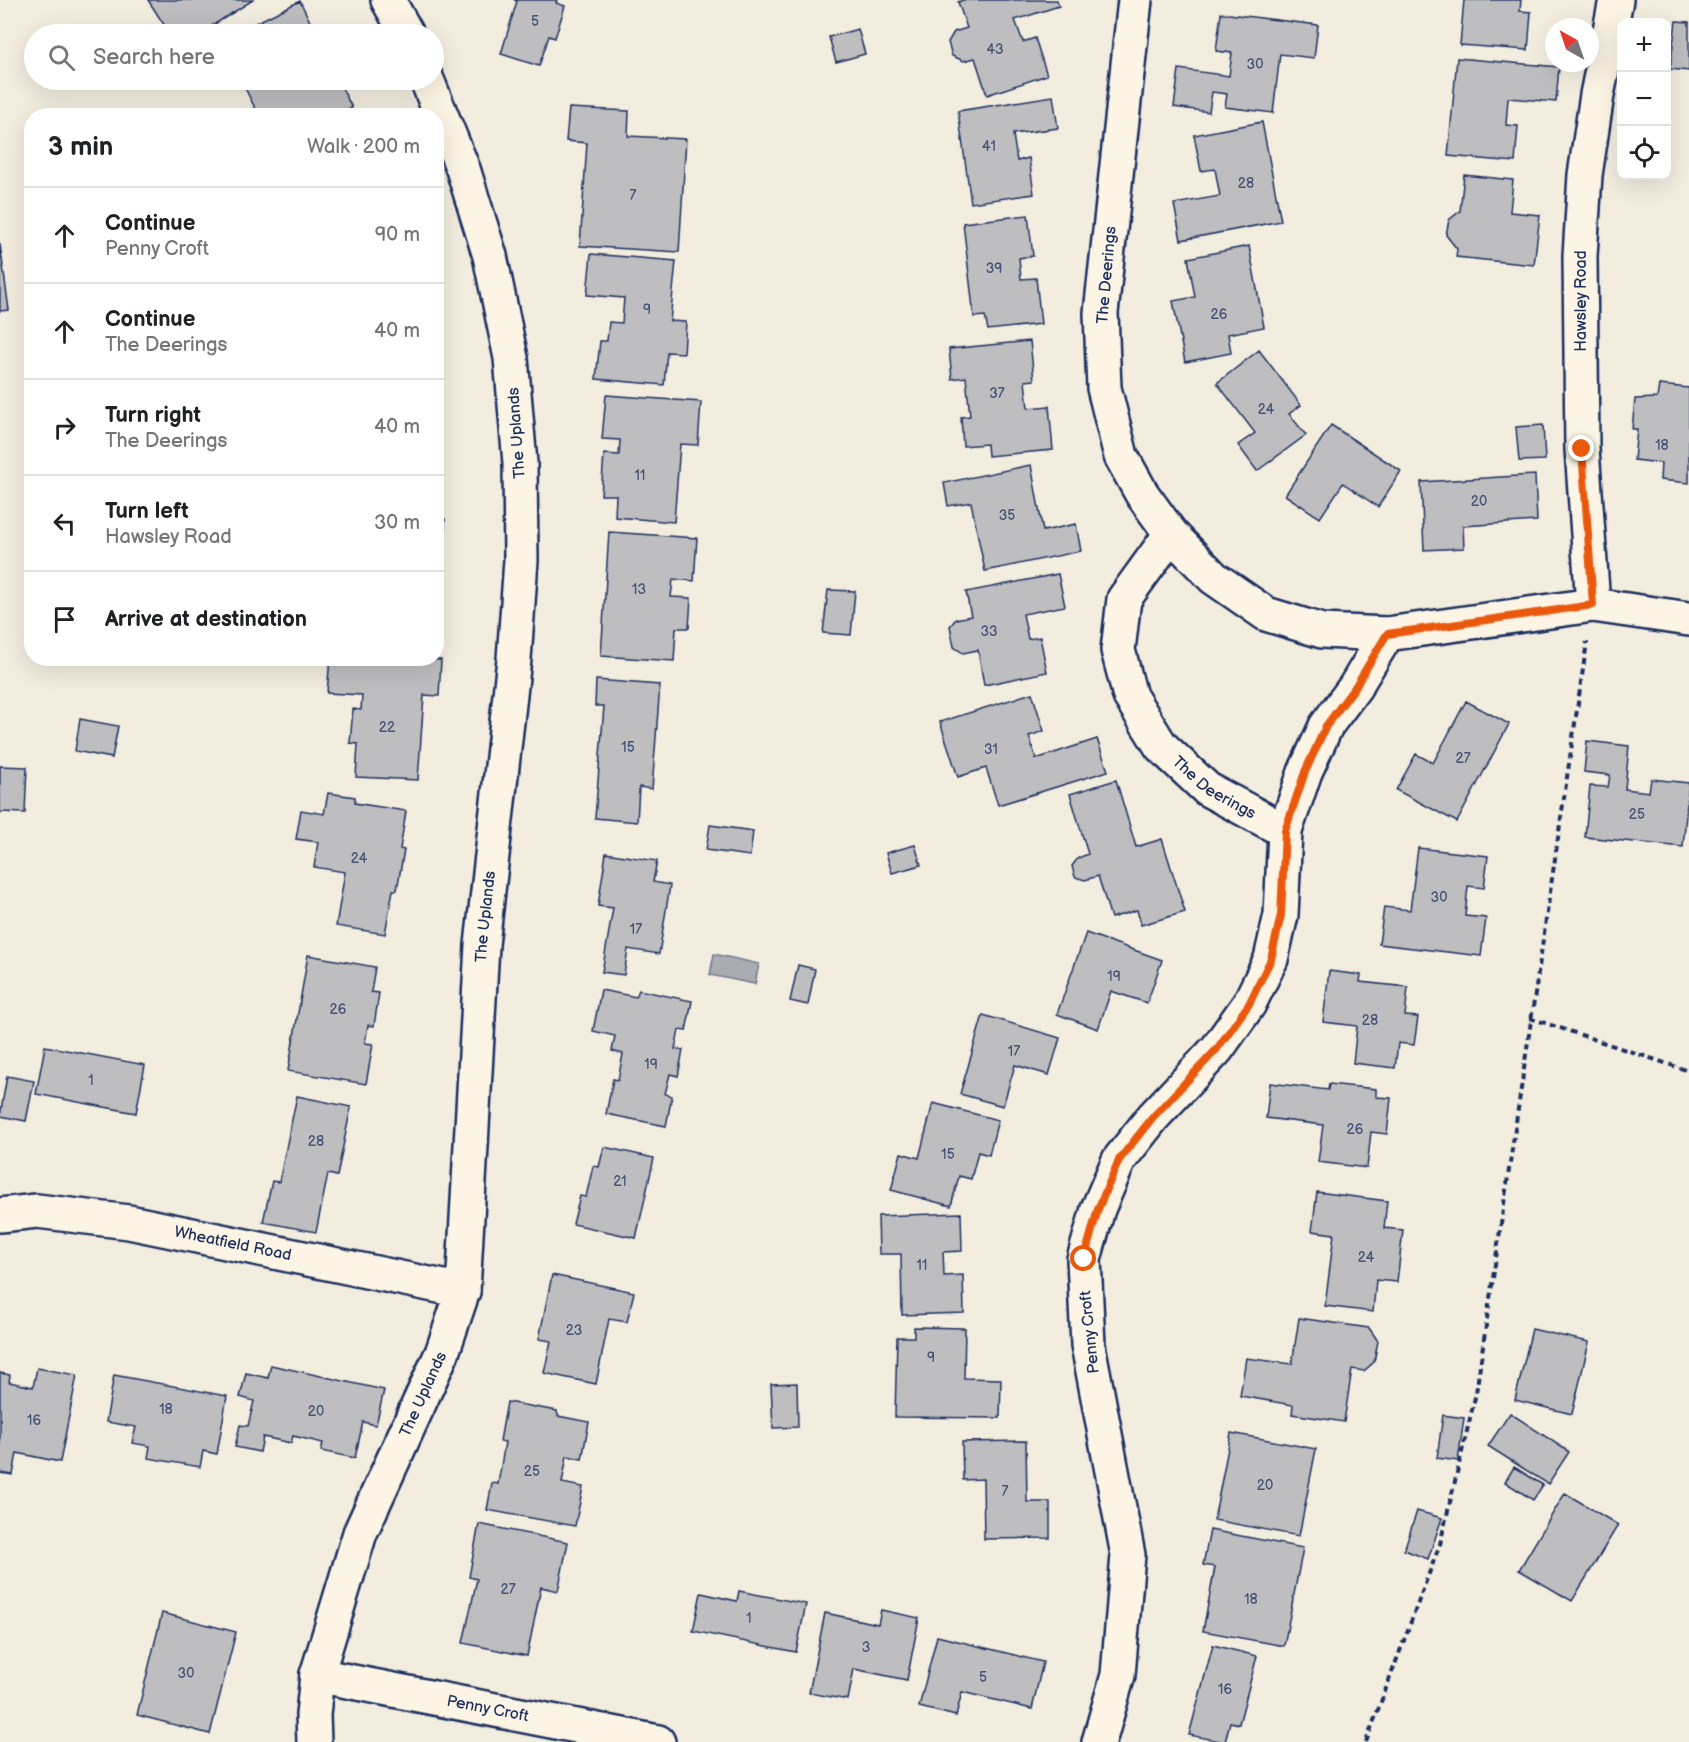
<!DOCTYPE html>
<meta charset="utf-8">
<style>
body{margin:0;font-family:"Balsamiq Sans",sans-serif;background:#f6f6f6;color:#202124}
.controls{position:absolute;right:18px;top:18px;display:grid;overflow:hidden;border-radius:12px;box-shadow:0 6px 24px #0002}
.controls button{width:54px;height:54px;display:grid;place-items:center;padding:0;border:0;border-bottom:2px solid #e0e0e0;background:#fff;color:#202124;font:30px sans-serif}
.compass{position:absolute;left:1545px;top:18px;width:54px;height:54px;border-radius:50%;background:#fff;box-shadow:0 6px 24px #0002;rotate:320deg}
.stop{position:absolute;width:18px;height:18px;margin:-14px;border:4px solid #ea580c;border-radius:50%;background:#fff}
.stop.end{background:#ea580c;border-color:#fff;box-shadow:0 2px 6px #0008}
.list{margin:0;padding:0;list-style:none}
h2{display:flex;justify-content:space-between;align-items:center;height:78px;margin:0;padding:0 24px;font-size:26px}
h2 small{font-size:20px;font-weight:400;color:#757577}
.list li{display:grid;grid-template-columns:39px 1fr auto;gap:18px;align-items:center;box-sizing:border-box;height:96px;padding:0 24px;border-top:2px solid #e0e0e0}
.list b{display:block;font-size:22px;white-space:nowrap}
.list p{margin:0;font-size:20px;white-space:nowrap;color:#757577}
.list em{font-size:20px;font-style:normal;color:#757577}
.icon{flex:none;width:33px;height:33px;fill:none;stroke:currentColor;stroke-width:2;stroke-linecap:round;stroke-linejoin:round}
.map{position:relative;flex:none;width:1689px;height:1742px;overflow:hidden}
.search{position:absolute;background:#fff;box-shadow:0 6px 24px #0002;left:24px;top:24px;width:420px;height:66px;display:flex;align-items:center;gap:15px;box-sizing:border-box;padding:0 21px;border-radius:33px;color:#757577;font-size:22px}
.panel{position:absolute;background:#fff;box-shadow:0 6px 24px #0002;left:24px;top:108px;width:420px;height:558px;border-radius:24px}
.map>svg:first-child{display:block}
.water{fill:#a9acb3;stroke:#707a91;stroke-width:1.5}
.building{fill:#bebec0;stroke:#1b2f5e;stroke-width:1.5}
.lines{fill:none;stroke-linecap:round;stroke-linejoin:round}
.minor-casing{stroke:#1b2f5e;stroke-width:38}
.path{stroke:#1b2f5e;stroke-width:4;stroke-dasharray:6 4.5;stroke-linecap:butt}
.minor{stroke:#fcf5e5;stroke-width:33}
.route{stroke:#ea580c;stroke-width:8}
.labels{text-anchor:middle;dominant-baseline:central;stroke-width:5;stroke-linejoin:round;paint-order:stroke}
.number-label{font-size:14px;fill:#445376}
.street-label{font-size:16px;fill:#1b2f5e;stroke:#fcf5e5}
</style>
<div class="map">
<svg width="1689" height="1742" viewBox="0 0 1689 1742">
<rect width="100%" height="100%" fill="#f3ede0"/>
<filter id="ink" filterUnits="userSpaceOnUse"><feTurbulence type="fractalNoise" baseFrequency=".0167" numOctaves="2"/><feDisplacementMap in="SourceGraphic" scale="12" xChannelSelector="R" yChannelSelector="G"/><feConvolveMatrix kernelMatrix="1 2 1 2 8 2 1 2 1" color-interpolation-filters="sRGB"/></filter>
<g filter="url(#ink)">
<path class="water" d="M714,954L759,964L755,984L710,975Z"/>
<path class="building" d="M148,0H253L199,34H170Z
M514,0H557L556,3L565,6L555,38L549,36L539,66L501,54L517,1Z
M963,0H1057L1059,6L1015,20L1023,42L1035,38L1047,75L987,95L975,58L964,61L952,56L948,42L954,32L967,28L958,2Z
M1464,0H1521L1520,11L1531,12L1528,50L1460,45Z
M300,1L316,34H233Z
M1221,13L1318,25L1314,58L1280,54L1273,113L1225,107L1227,94L1212,92L1209,112L1174,107L1179,69L1229,76L1232,53L1216,51Z
M1676,21L1689,22V71L1670,69Z
M858,29L865,54L836,62L829,37Z
M1457,58L1559,67L1556,102L1508,98L1506,125L1518,126L1515,162L1448,156Z
M241,80H338L352,108L337,116H251L250,113L256,110Z
M1053,96L1058,128L1013,134L1017,161L1029,158L1034,194L971,203L958,111Z
M569,108L629,111L628,136L686,139L679,252L580,246L587,143L566,141Z
M1262,122L1281,221L1181,240L1174,204L1220,196L1215,169L1201,171L1194,135Z
M1464,175L1513,180L1510,212L1540,215L1534,265L1456,257L1457,249L1446,235L1449,220L1460,211Z
M1028,215L1033,256L1019,258L1021,279L1036,278L1041,324L988,330L985,316L974,317L963,223Z
M0,244L9,310L0,311Z
M1249,246L1264,327L1228,334L1231,353L1185,362L1173,301L1195,297L1188,258Z
M591,254L676,261L670,321L686,322L684,353L667,352L664,385L596,379L600,341H607L609,322L622,323L624,298L587,295Z
M27,339H32L31,390Z
M1030,341L1034,380L1025,381L1028,408L1049,406L1053,450L988,456L987,444L963,446L961,417L970,416L966,377L952,379L949,349Z
M1259,350L1301,405L1289,414L1306,435L1257,471L1238,445L1255,433L1217,383Z
M1659,385L1689,388V483L1660,480L1661,463L1634,460L1637,429H1632L1635,399L1657,398Z
M606,395L701,402L698,445L680,444L674,522L615,517L616,495H601L604,454L619,455L620,440L602,439Z
M1331,425L1401,471L1378,507L1343,483L1320,518L1285,495Z
M1543,425L1545,460L1519,461L1516,427Z
M1031,465L1043,531L1076,524L1081,551L985,571L971,502L948,506L944,483Z
M1535,475L1537,521L1463,526L1464,548L1424,550L1421,482Z
M436,519H445L444,563H436Z
M609,532L697,538L694,581L673,579L671,597L691,598L689,628H676L674,661L601,656Z
M1058,574L1065,606L1023,614L1028,639L1040,637L1047,672L984,685L978,650L963,653L954,647L950,626L956,619L971,616L966,592Z
M828,590L855,591L851,635L823,633Z
M330,658L441,660L439,696L424,695L418,780L356,777L358,744L350,743L353,709L361,710L362,695L327,693Z
M596,680L660,685L652,789L639,787L637,822L595,818L604,706H595Z
M1032,693L1044,731L1029,736L1036,759L1097,739L1108,771L998,805L986,768L958,777L940,722Z
M1466,701L1509,724L1457,822L1396,790L1416,754L1433,763Z
M80,719L118,726L112,758L75,751Z
M1587,741L1629,746L1625,789L1649,792L1651,779L1689,783L1683,847L1585,837L1590,786L1608,787L1610,775L1584,772Z
M0,766L27,767L25,813L0,812Z
M1116,780L1136,847L1162,839L1185,912L1141,925L1137,910L1111,918L1098,876L1085,880L1075,877L1072,866L1078,858L1088,854L1070,794Z
M328,793L355,797V803L406,811L400,849L404,850L397,890H393L385,934L336,926L345,872L314,867L318,842L296,839L301,810L324,814Z
M710,825L753,831L750,856L706,850Z
M915,845L921,865L892,873L886,853Z
M1418,848L1488,856L1484,888L1468,886L1465,916L1486,918L1481,956L1379,944L1384,907L1410,910Z
M606,853L657,861L653,882L670,885L659,954L628,949L624,975L602,972L613,908L598,906Z
M1086,933L1162,960L1147,1003L1111,991L1098,1029L1057,1014Z
M308,955L375,967L371,992L379,993L374,1026L368,1025L365,1043L373,1044L366,1084L288,1071Z
M798,965L815,969L808,1005L790,1001Z
M1329,971L1361,975L1360,982L1408,987L1405,1016L1418,1017L1414,1045L1398,1043L1395,1068L1353,1063L1357,1026L1323,1022Z
M601,990L636,997L639,990L692,1001L686,1031L679,1030L675,1049L683,1050L678,1076L670,1074L665,1094L672,1096L666,1126L606,1114L613,1079L618,1080L623,1054L612,1051L615,1036L593,1031Z
M983,1015L1060,1038L1049,1075L1015,1065L1003,1106L960,1094Z
M45,1046L145,1065L136,1113L36,1094Z
M7,1076L34,1081L26,1121L0,1116Z
M1270,1083L1328,1090L1329,1084L1376,1089V1097L1391,1098L1387,1134L1371,1132L1367,1168L1318,1162L1323,1125L1266,1118Z
M297,1096L351,1107L337,1176L328,1174L316,1232L263,1222L272,1181L279,1182Z
M933,1103L998,1120L989,1155L978,1152L971,1179L959,1176L951,1206L891,1190L901,1153L919,1158Z
M604,1147L654,1158L636,1238L573,1224L580,1196L586,1197L593,1166L599,1167Z
M1317,1192L1387,1201L1384,1228L1403,1230L1397,1282L1376,1280L1373,1312L1325,1306L1334,1234L1312,1231Z
M961,1213L962,1251L943,1252L944,1276L963,1275L964,1313L902,1315L901,1254H879L878,1216Z
M552,1275L634,1292L627,1322L609,1319L596,1384L544,1373L551,1341L539,1339Z
M1299,1318L1369,1328L1378,1341L1374,1362L1364,1371L1352,1369L1344,1422L1292,1414L1293,1405L1240,1396L1246,1358L1292,1364Z
M914,1327L965,1328L964,1378L1001,1379L1000,1418L895,1417L897,1337H914Z
M1532,1329L1589,1342L1572,1414L1515,1400Z
M271,1365L384,1390L376,1425L363,1422L355,1458L321,1451L323,1443L293,1436L291,1443L263,1437L260,1452L235,1447L240,1425L248,1426L254,1401L240,1397L246,1373L268,1378Z
M37,1368L77,1375L60,1462L17,1453L13,1475L0,1473V1373L10,1375L9,1382L33,1387Z
M114,1375L227,1396L217,1454L203,1451L200,1467L148,1458L150,1446L132,1443L136,1427L106,1422Z
M797,1383L798,1427L773,1428L771,1384Z
M507,1402L557,1411L558,1416L589,1422L582,1459L567,1456L562,1483L583,1487L575,1526L487,1510L492,1483L498,1484L505,1442L500,1441Z
M1510,1413L1569,1452L1548,1484L1488,1446Z
M1443,1415L1464,1418L1458,1461L1437,1458Z
M1231,1433L1316,1449L1299,1536L1214,1520Z
M1026,1441L1027,1502H1050V1538L984,1539L983,1479L963,1480L962,1442Z
M1514,1467L1543,1485L1533,1500L1505,1482Z
M1565,1493L1618,1525L1572,1601L1519,1570Z
M1417,1511L1442,1518L1428,1559L1404,1550Z
M479,1524L568,1542L558,1591L541,1587L527,1656L463,1643L477,1579L469,1577Z
M1210,1530L1303,1548L1284,1646L1203,1631L1215,1567L1203,1565Z
M739,1591L806,1604L796,1652L693,1631L701,1593L737,1601Z
M881,1610L919,1618L907,1680L854,1669L848,1700L809,1693L825,1613L878,1624Z
M162,1613L236,1632L210,1734L137,1715Z
M937,1636L1043,1662L1032,1709L962,1692L956,1716L919,1707Z
M1213,1645L1257,1656L1239,1724L1230,1722L1225,1742L1189,1735Z"/>
<g class="lines">
<defs>
<g id="minor">
<path d="M388,0L407,34"/>
<path d="M1135,0L1101,313L1104,388L1121,456L1142,494L1171,534L1214,578L1266,614L1322,631L1387,634L1593,605L1689,619"/>
<path id="s1" d="M1171,534L1124,599L1118,650L1130,696L1161,746L1207,789L1285,831"/>
<path d="M1593,605L1582,449L1580,256L1585,175L1597,95L1616,0"/>
<path id="s2" d="M0,1215L37,1211L129,1222L463,1291"/>
<path id="s3" d="M317,1675L658,1742"/>
<path id="s4" d="M314,1742L313,1715L317,1675L360,1533L442,1353L463,1291L482,945L514,659L521,560L520,463L511,358L490,256L463,169L427,80"/>
<path d="M1099,1742L1118,1675L1128,1555L1088,1345L1084,1259L1098,1209L1119,1160L1153,1117L1217,1049L1249,1004L1271,959L1281,915L1285,831L1305,772L1326,726L1355,687L1387,634"/>
</g>
</defs>
<use href="#minor" class="minor-casing"/>
<path class="path" d="M1530,1018L1689,1071
M1366,1742L1440,1544L1476,1393L1587,642"/>
<use href="#minor" class="minor"/>
</g>
</g>
<g class="lines" filter="url(#ink)">
<path class="route" d="M1084,1259L1098,1209L1119,1160L1153,1117L1217,1049L1249,1004L1271,959L1281,915L1285,831L1305,772L1326,726L1355,687L1387,634L1593,605L1582,449"/>
</g>
<g class="labels">
<g class="number-label">
<text x="535" y="21">5</text>
<text x="995" y="49">43</text>
<text x="1255" y="64">30</text>
<text x="989" y="146">41</text>
<text x="1246" y="183">28</text>
<text x="633" y="195">7</text>
<text x="994" y="268">39</text>
<text x="647" y="309">9</text>
<text x="1219" y="314">26</text>
<text x="997" y="393">37</text>
<text x="1266" y="409">24</text>
<text x="1662" y="445">18</text>
<text x="640" y="475">11</text>
<text x="1479" y="501">20</text>
<text x="1007" y="515">35</text>
<text x="639" y="589">13</text>
<text x="989" y="631">33</text>
<text x="387" y="727">22</text>
<text x="628" y="747">15</text>
<text x="991" y="749">31</text>
<text x="1463" y="758">27</text>
<text x="1637" y="814">25</text>
<text x="359" y="858">24</text>
<text x="1439" y="897">30</text>
<text x="636" y="929">17</text>
<text x="1114" y="976">19</text>
<text x="338" y="1009">26</text>
<text x="1370" y="1020">28</text>
<text x="1014" y="1051">17</text>
<text x="651" y="1064">19</text>
<text x="91" y="1080">1</text>
<text x="1355" y="1129">26</text>
<text x="316" y="1141">28</text>
<text x="948" y="1154">15</text>
<text x="620" y="1181">21</text>
<text x="1366" y="1257">24</text>
<text x="922" y="1265">11</text>
<text x="574" y="1330">23</text>
<text x="931" y="1357">9</text>
<text x="166" y="1409">18</text>
<text x="316" y="1411">20</text>
<text x="34" y="1420">16</text>
<text x="532" y="1471">25</text>
<text x="1265" y="1485">20</text>
<text x="1005" y="1491">7</text>
<text x="508" y="1589">27</text>
<text x="1251" y="1599">18</text>
<text x="749" y="1618">1</text>
<text x="866" y="1647">3</text>
<text x="186" y="1673">30</text>
<text x="983" y="1677">5</text>
<text x="1225" y="1689">16</text>
</g>
<g class="street-label">
<text transform="translate(1107 275) rotate(-85)">The Deerings</text>
<text transform="translate(1581 301) rotate(-90)">Hawsley Road</text>
<text transform="translate(517 433) rotate(-94)">The Uplands</text>
<text stroke="none"><textPath href="#s1" startOffset="306">The Deerings</textPath></text>
<text stroke="none"><textPath href="#s4" startOffset="854">The Uplands</textPath></text>
<text stroke="none"><textPath href="#s2" startOffset="236">Wheatfield Road</textPath></text>
<text transform="translate(1090 1332) rotate(-96)">Penny Croft</text>
<text stroke="none"><textPath href="#s4" startOffset="368">The Uplands</textPath></text>
<text stroke="none"><textPath href="#s3" startOffset="174">Penny Croft</textPath></text>
</g>
</g>
</svg>
<div class="controls">
<button>+</button>
<button>−</button>
<button><svg class="icon" aria-label="locate" viewBox="0 0 24 24"><circle cx="12" cy="12" r="6"/><path d="M12 2v4M12 18v4M2 12h4M18 12h4"/></svg></button>
</div>
<svg class="compass" viewBox="-18 -18 36 36"><path d="M0-13l5 13h-10z" fill="#e53935"/><path d="M0 13l5-13h-10z" fill="#757577"/></svg>
<div class="stop" style="left:1084px;top:1259px"></div>
<div class="stop end" style="left:1582px;top:449px"></div>
<div class="search"><svg class="icon" aria-label="search" viewBox="0 0 24 24"><circle cx="10" cy="10" r="6"/><path d="M15 15l6 6"/></svg>Search here</div>
<section class="panel">
<h2>3 min<small>Walk · 200 m</small></h2>
<ul class="list">
<li><svg class="icon" aria-label="ahead" viewBox="0 0 24 24"><path d="M12 20V5M6 11l6-6 6 6"/></svg><div><b>Continue</b><p>Penny Croft</p></div><em>90 m</em></li>
<li><svg class="icon" aria-label="ahead" viewBox="0 0 24 24"><path d="M12 20V5M6 11l6-6 6 6"/></svg><div><b>Continue</b><p>The Deerings</p></div><em>40 m</em></li>
<li><svg class="icon" aria-label="right" viewBox="0 0 24 24"><path d="M7 20v-9h11M14 6l5 5-5 5"/></svg><div><b>Turn right</b><p>The Deerings</p></div><em>40 m</em></li>
<li><svg class="icon" aria-label="left" viewBox="0 0 24 24"><path d="M17 20v-9H6M10 6l-5 5 5 5"/></svg><div><b>Turn left</b><p>Hawsley Road</p></div><em>30 m</em></li>
<li><svg class="icon" aria-label="arrive" viewBox="0 0 24 24"><path d="M6 21V4h12l-3 4 3 4H6"/></svg><div><b>Arrive at destination</b></div></li>
</ul>
</section>
</div>
